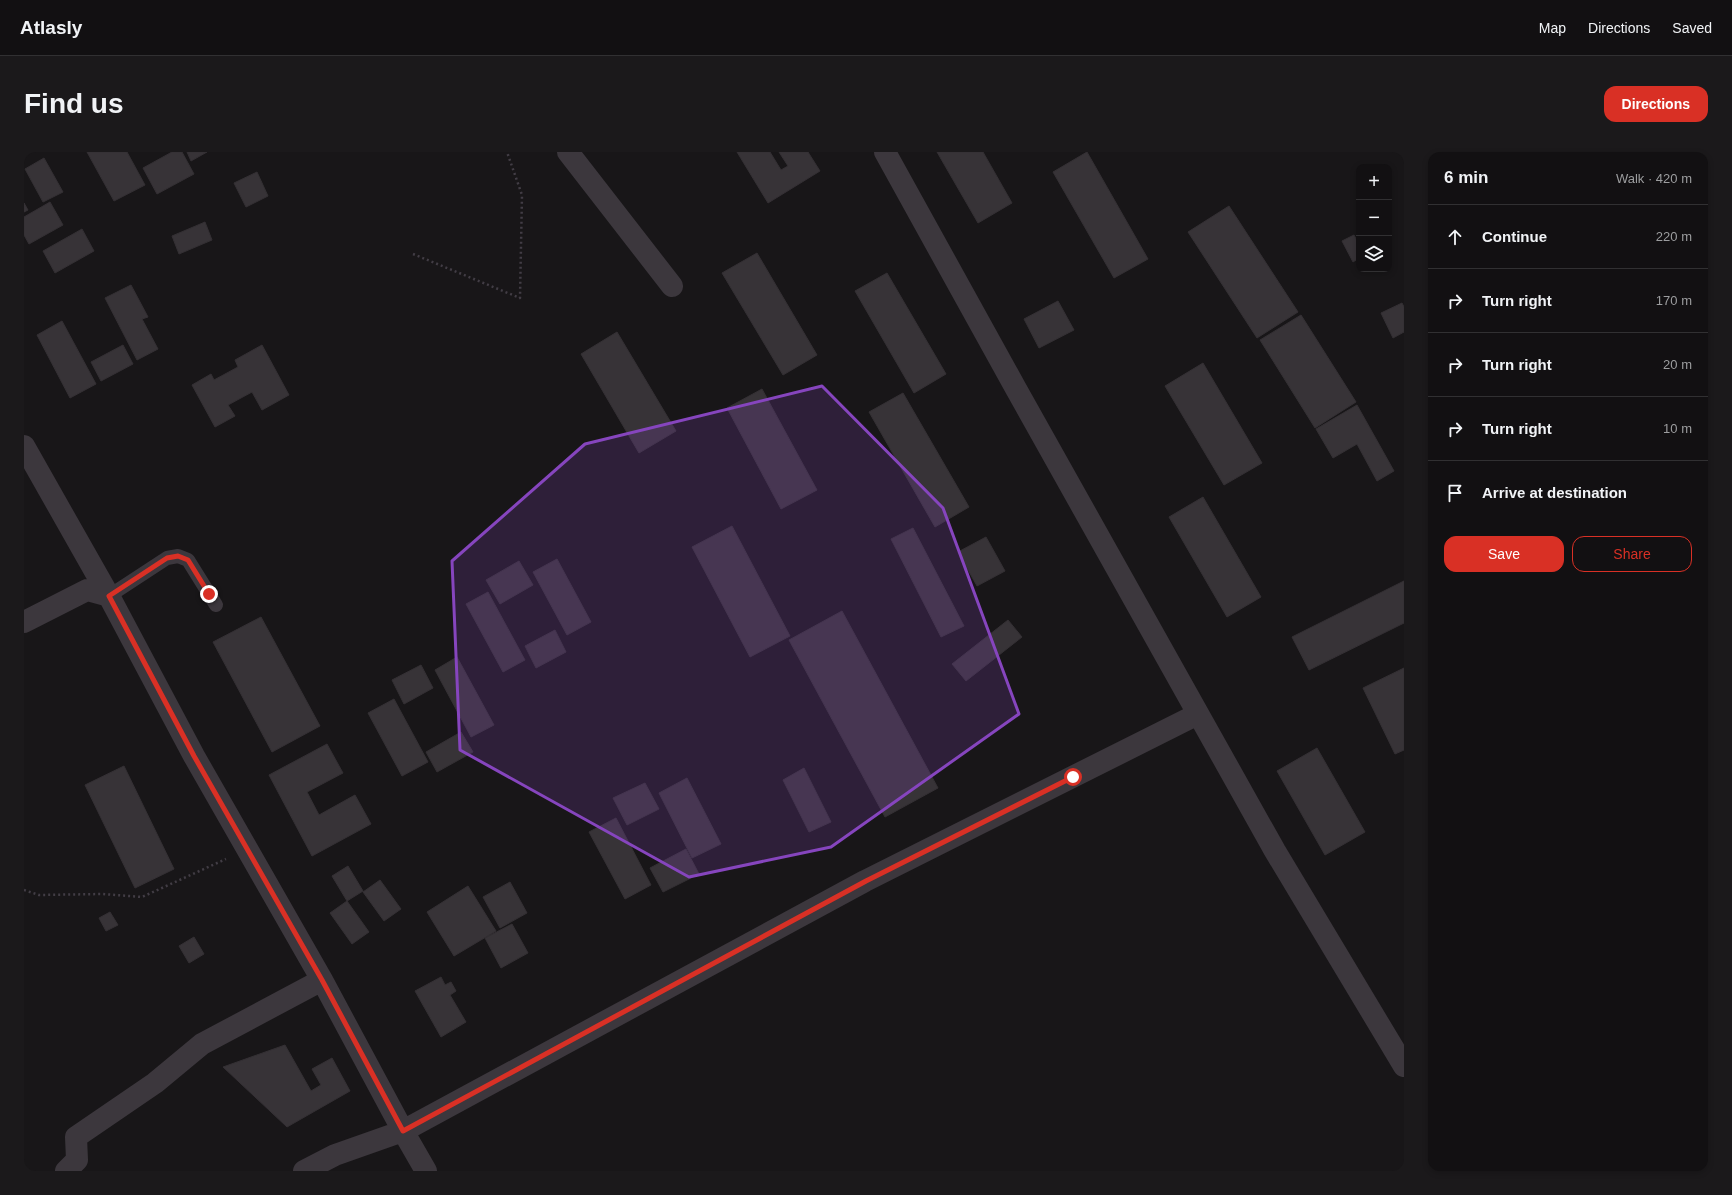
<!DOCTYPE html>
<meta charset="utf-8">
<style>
body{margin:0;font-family:Helvetica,sans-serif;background:#1b191b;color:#f1f3f6}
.controls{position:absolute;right:12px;top:12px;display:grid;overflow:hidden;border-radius:8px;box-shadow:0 2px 6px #0003}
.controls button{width:36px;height:36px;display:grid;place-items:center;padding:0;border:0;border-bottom:1px solid #313032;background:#121012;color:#f1f3f6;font:20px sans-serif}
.stop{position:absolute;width:12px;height:12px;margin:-9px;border:3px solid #d93025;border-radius:50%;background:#fff}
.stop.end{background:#d93025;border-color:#fff;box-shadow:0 1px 4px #0008}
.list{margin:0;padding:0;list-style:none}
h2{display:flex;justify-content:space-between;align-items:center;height:52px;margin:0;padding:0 16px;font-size:17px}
h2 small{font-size:13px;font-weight:400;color:#9c9d9f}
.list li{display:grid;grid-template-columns:26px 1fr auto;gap:12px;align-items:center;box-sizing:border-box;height:64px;padding:0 16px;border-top:1px solid #313032}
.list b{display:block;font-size:15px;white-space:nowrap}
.list em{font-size:13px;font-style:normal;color:#9c9d9f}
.actions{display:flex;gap:8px;padding:12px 16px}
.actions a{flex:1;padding:9px 0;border:1px solid #d93025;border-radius:12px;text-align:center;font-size:14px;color:#d93025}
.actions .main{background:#d93025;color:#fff}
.icon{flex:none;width:22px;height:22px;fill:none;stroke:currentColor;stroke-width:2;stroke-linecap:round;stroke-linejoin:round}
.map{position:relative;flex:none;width:1380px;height:1019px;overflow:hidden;border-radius:12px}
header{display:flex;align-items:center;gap:24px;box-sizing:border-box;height:56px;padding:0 20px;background:#121012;border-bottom:1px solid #313032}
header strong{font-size:19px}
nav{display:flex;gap:22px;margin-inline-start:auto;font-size:14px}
.intro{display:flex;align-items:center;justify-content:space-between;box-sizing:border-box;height:96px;padding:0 24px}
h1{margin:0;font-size:28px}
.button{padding:10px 18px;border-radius:12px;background:#d93025;color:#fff;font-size:14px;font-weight:700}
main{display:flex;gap:24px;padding:0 24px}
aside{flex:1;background:#121012;border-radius:12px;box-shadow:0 2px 6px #0003}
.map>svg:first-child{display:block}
.building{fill:#373337;stroke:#343034}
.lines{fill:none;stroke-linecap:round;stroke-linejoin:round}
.path{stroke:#423d45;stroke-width:2.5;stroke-dasharray:2 3;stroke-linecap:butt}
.lane{stroke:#3c373d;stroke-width:14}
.street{stroke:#3c373d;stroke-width:22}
.route{stroke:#d93025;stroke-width:5}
.marked{fill:#8645be;fill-opacity:0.2;stroke:#8645be;stroke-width:3;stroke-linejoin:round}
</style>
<header>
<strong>Atlasly</strong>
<nav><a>Map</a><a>Directions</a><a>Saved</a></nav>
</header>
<div class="intro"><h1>Find us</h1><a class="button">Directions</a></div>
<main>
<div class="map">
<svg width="1380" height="1019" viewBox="0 0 1380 1019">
<rect width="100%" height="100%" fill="#181618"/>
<path class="building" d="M63,0H103L121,33L90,49Z
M148,0H158L170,22L133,42L119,16Z
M163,0H183L167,9Z
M713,0H746L757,18L764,14L755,0H784L796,19L744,51Z
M913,0H959L988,51L954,71Z
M1063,0L1124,107L1090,126L1029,20Z
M20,6L39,40L19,50L1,17Z
M233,20L244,44L222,55L210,31Z
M26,50L39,73L5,92L0,83V65Z
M0,51L4,58L0,60Z
M1205,54L1274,160L1233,186L1164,80Z
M181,70L188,88L155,102L148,84Z
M58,77L70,99L31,121L19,99Z
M1330,83L1335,93V106L1329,110L1318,89Z
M733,101L793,203L759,223L698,121Z
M863,121L922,222L890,241L831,139Z
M107,133L124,165L118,167L134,197L113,208L81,146Z
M1034,149L1050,178L1015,196L1000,167Z
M1378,151L1380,155V180L1369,186L1357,161Z
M1277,163L1332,250L1291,276L1236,188Z
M38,169L72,232L46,246L13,183Z
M593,180L652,279L615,301L557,202Z
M99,193L109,212L77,229L67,210Z
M238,193L265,243L238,258L228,240L204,253L211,264L191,275L168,233L187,222L190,228L214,215L211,208Z
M1179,211L1238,311L1200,333L1141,234Z
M738,237L793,338L757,357L703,256Z
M879,241L945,355L911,375L845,260Z
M1333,253L1370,319L1353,329L1333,292L1309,306L1292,277Z
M1179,345L1237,445L1203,465L1145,365Z
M708,374L766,484L726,505L668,395Z
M889,376L940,474L917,485L867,387Z
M962,385L981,419L953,434L934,400Z
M533,407L567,470L543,483L509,420Z
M495,409L509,433L476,452L462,428Z
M1380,429V471L1285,518L1268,485Z
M464,440L501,508L479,520L442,452Z
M818,459L914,636L861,665L765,488Z
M237,465L296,574L248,600L189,490Z
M984,468L998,485L942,529L928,512Z
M531,478L542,500L512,516L501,494Z
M433,505L470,573L447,585L411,518Z
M397,513L409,536L380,552L368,528Z
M1380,516V598L1371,602L1339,536Z
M370,547L404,610L378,624L344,561Z
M437,580L449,600L413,620L402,600Z
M303,592L319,621L283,640L295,663L331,643L347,672L288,704L245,623Z
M1293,596L1341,680L1301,703L1253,619Z
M100,614L150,717L111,736L61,633Z
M780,616L807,670L785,680L759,628Z
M663,626L697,692L668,706L635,641Z
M621,631L635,657L603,673L589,646Z
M592,666L627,733L601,747L565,680Z
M662,697L675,722L639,740L626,716Z
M324,714L339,739L323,749L308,724Z
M356,728L377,757L360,769L339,740Z
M486,730L503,761L476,776L459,745Z
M444,734L472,779L430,804L403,760Z
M323,749L345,780L328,792L306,761Z
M86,760L94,773L82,779L75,766Z
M488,772L504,801L477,816L461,786Z
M170,785L180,802L165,811L155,794Z
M417,825L421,833L427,830L432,839L426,843L442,870L417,885L391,839Z
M261,893L287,939L297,933L288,917L308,906L326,939L263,975L199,915Z"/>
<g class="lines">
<path class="path" d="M389,102L496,146L498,43L483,0
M0,738L15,743L78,742L118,745L202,707"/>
<path class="lane" d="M85,444L143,406L154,404L164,408L192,453"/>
<path class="street" d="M544,0L648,134
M861,0L991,235L1251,699L1380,914
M0,294L85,444L170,604L298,828L379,979L402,1019
M0,470L63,438L85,444
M42,1019L53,1008L52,985L131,931L178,892L298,828
M280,1019L311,1003L379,979L841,729L1174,562"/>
</g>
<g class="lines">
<path class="route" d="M185,442L164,408L154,404L143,406L85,444L170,604L298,828L379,979L842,729L1049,625"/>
</g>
<path class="marked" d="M798,234L919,356L995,562L807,695L665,725L436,598L428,409L561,292Z"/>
</svg>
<div class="controls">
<button>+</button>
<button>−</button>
<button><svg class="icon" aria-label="layers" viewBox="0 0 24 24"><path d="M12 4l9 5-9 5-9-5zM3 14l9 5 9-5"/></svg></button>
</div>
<div class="stop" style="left:1049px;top:625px"></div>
<div class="stop end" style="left:185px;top:442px"></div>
</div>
<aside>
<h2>6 min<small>Walk · 420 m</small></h2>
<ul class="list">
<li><svg class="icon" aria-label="ahead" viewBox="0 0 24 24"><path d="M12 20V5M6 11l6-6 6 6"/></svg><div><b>Continue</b></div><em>220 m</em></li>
<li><svg class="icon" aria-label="right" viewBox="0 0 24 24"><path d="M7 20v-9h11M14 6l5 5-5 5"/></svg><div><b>Turn right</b></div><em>170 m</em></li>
<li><svg class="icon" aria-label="right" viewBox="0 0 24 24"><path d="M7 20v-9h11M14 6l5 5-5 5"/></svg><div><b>Turn right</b></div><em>20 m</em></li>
<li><svg class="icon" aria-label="right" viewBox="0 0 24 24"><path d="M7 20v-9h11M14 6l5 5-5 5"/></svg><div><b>Turn right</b></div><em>10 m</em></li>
<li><svg class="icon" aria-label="arrive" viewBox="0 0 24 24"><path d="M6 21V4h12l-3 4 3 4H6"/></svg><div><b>Arrive at destination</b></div></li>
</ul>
<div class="actions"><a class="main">Save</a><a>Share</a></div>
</aside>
</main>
